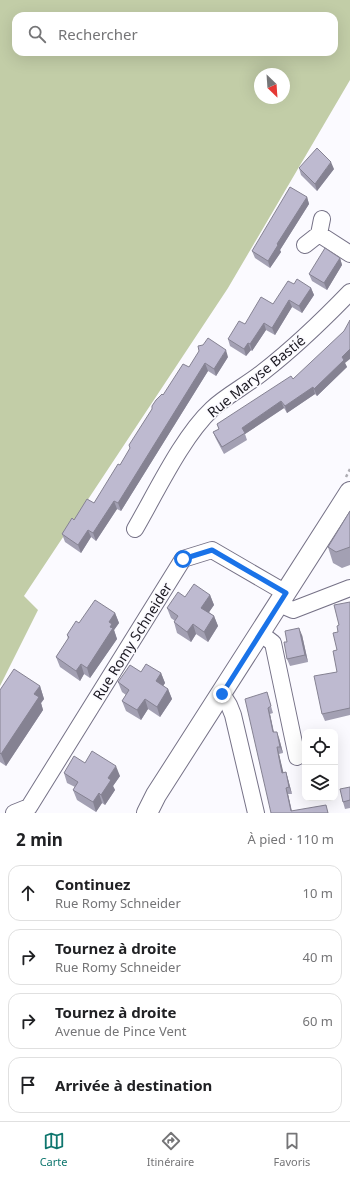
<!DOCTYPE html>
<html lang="fr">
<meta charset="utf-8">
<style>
body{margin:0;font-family:"Noto Sans",sans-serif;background:#f2f2f2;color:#202124}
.controls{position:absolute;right:12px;bottom:12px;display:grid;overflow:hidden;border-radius:8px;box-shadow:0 4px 16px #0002}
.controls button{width:36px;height:36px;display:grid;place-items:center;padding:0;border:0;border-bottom:1px solid #e0e0e0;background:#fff;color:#202124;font:20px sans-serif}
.compass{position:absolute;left:254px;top:68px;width:36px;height:36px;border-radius:50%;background:#fff;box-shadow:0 4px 16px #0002;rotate:155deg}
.stop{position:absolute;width:12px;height:12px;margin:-9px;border:3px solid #1a73e8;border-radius:50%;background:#fff}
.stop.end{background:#1a73e8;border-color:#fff;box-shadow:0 1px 4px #0008}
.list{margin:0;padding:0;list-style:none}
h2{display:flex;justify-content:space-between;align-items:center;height:52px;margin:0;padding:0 16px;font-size:17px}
h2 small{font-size:13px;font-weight:400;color:#757577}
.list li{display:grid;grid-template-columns:26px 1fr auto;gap:12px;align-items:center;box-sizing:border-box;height:56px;margin:0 8px 8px;padding:0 8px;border:1px solid #e0e0e0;border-radius:12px}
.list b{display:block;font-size:15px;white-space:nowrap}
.list p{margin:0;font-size:13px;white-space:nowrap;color:#757577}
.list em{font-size:13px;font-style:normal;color:#757577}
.icon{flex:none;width:22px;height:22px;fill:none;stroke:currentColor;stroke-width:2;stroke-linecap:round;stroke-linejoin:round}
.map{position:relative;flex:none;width:350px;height:813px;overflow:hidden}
.search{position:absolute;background:#fff;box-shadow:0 4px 16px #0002;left:12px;right:12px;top:12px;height:44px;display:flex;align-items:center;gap:10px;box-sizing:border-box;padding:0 14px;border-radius:12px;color:#757577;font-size:15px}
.sheet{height:308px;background:#fff}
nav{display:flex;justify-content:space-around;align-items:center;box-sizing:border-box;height:56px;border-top:1px solid #e0e0e0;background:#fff;font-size:11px;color:#757577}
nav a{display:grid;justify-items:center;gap:2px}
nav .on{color:#0f766e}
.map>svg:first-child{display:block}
.green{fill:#c2cda7;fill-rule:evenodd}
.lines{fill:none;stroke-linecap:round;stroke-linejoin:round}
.minor-casing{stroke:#767287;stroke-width:18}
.major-casing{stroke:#767287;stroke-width:22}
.path{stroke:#aeadb3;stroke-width:2.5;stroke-dasharray:3 3;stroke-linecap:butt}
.minor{stroke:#fff;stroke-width:16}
.major{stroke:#fff;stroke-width:20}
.wall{fill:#a3a0b3}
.shaded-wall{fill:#858292}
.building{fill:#bebad0;stroke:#858292}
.route{stroke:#1a73e8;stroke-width:5}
.labels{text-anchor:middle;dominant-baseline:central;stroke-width:3.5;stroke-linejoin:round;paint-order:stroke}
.street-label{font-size:14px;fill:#1a1820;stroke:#fbfaff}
</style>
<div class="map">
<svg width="350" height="813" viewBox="0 0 350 813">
<rect width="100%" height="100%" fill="#fbfaff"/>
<path class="green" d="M0,0H350V80L228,288L24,596L38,610L0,686ZM16,16H334V52H16ZM260,74H284V98H260Z"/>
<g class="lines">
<defs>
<path id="minor" d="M319,234L350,254
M305,245L319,234L322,219
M135,529C156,493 182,437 212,409C227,395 247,385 263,372C295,347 323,320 350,292
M279,604L293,610L350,588
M260,633L273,643L297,757
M222,694L229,705L233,715L256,813
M14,813L29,807L183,559L212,550L286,593"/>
<path id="major" d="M147,813L156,795L350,492"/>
</defs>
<use href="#minor" class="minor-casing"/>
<use href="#major" class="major-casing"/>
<path class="path" d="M346,477L350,469"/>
<use href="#minor" class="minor"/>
<use href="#major" class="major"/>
</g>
<path class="wall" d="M299,168L334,169L317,191L301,175Z
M307,197L309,204L280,250L281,252L270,268L255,258L252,251Z
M340,258L342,265L327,290L312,281L309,274Z
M294,284L311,288L314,295L302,313L292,307L275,335L266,330L252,351L251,350L246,356L230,346L228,339L245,324L273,304Z
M228,357L216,376L208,371L121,511L117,509L96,541L91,537L81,553L65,542L62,534L74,520L94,503L120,465L163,395L189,367Z
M345,363L347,367L317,396L315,394L287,413L284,408L245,434L247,440L224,454L216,439L213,432L219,429L217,424L293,379Z
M350,511V565L342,568L333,563L328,547Z
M210,595L214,605L209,612L214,616L218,626L208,642L196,634L191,642L177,633L174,622L175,621L171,618L167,608L185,597Z
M350,602V715L325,721L322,714L337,672V650L339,625Z
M115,613L119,623L114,630L117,639L90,678L84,674L80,681L60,667L56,657L68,639L67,635L79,623Z
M302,635L308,662L290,666L287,659V642Z
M141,672L161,673L165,683L163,686L168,689L172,699L160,717L148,709L141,720L126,711L122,701L126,695L122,692L118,682Z
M40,686L44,699L41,703L43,710L6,766L0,762V690Z
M267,692L273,713L270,714L274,732L279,738L283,753L279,754L283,773L286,772L288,779L292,794H288L292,811L329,813H271Z
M85,763L120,776L113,786L115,790L105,805L102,803L96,812L77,800L73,790L75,787L67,783L64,773Z
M350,787V808L345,809L343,802Z"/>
<path class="shaded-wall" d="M331,162L334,169L317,191L315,184Z
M307,197L309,204L280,250L281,252L270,268L268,261L277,244Z
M340,258L342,265L327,290L324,283Z
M311,288L314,295L302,313L299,306Z
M289,300L292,307L275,335L272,328Z
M264,323L266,330L252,351L250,344Z
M248,343L251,350L246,356L244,349Z
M350,349V359L345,363L347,367L317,396L314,389L342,357Z
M226,350L228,357L216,376L214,369Z
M205,363L208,371L121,511L118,503Z
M313,387L315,394L287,413L285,406Z
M281,401L284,408L245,434L242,428Z
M114,501L117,509L96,541L93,533Z
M88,530L91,537L81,553L78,545Z
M210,595L214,605L205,618L201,608Z
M115,613L119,623L114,630L117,639L90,678L87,668L109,622Z
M214,616L218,626L208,642L204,632Z
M193,624L196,634L191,642L187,632Z
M299,628L302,635L308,662L305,655Z
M81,664L84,674L80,681L76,671Z
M161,673L165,683L160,691L156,681Z
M40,686L44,699L41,703L43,710L6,766L1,754L34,694Z
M168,689L172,699L160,717L157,707Z
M145,699L148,709L141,720L137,710Z
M268,708L270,714L275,739L273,732Z
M277,732L279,738L283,753L280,747Z
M277,747L279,754L285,779L282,773Z
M116,766L120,776L113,786L115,790L105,805L101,795L108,778Z
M286,772L288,779L292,794L289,787Z
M286,788L288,794L292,813H291Z
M99,793L102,803L96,812L93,802Z"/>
<path class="building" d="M317,148L331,162L315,184L299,168Z
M290,187L307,197L277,244L278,245L268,261L252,251Z
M325,248L340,258L324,283L309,274Z
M297,279L311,288L299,306L289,300L272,328L264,323L250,344L248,343L244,349L228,339L239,321L245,324L261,297L273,304L288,281L294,284Z
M350,320V349L342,357L344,360L314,389L313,387L285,406L281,401L242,428L245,433L222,447L213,432L219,429L217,424L291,376L293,379L344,331Z
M208,338L226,350L214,369L205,363L118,503L114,501L93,533L88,530L78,545L62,534L72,518L74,520L87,499L94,503L118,464L120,465L130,448L129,445L152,409V406L156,400L162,394L163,395L183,364L189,367L199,351L198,346L203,345Z
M350,511V547L336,552L328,547Z
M194,584L210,595L201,608L214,616L204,632L193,624L187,632L174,622L178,616L167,608L178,592L185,597Z
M95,600L115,613L109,622L112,624L110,627L113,628L87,668L81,664L76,671L56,657L69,637L67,635L76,621L79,623Z
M350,602V708L322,714L314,676L337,672L333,651L337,650L333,633L338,632L337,626L339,625L334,605Z
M299,628L305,655L287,659L284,642H287L285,631Z
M146,664L161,673L156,681L168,689L157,707L145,699L137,710L122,701L129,690L118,682L130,665L141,672Z
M14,669L40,686L34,694L39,697L1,754L0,753V690Z
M267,692L271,706L268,708L273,732H277L280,747H277L279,758L282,773L286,772L289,787L286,788L291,811L326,805L328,813H271L245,699Z
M92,751L116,766L108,778L111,780L101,795L99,793L93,802L73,790L78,782L64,773L74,756L85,763Z
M350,787V800L343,802L340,789Z"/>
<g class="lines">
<path class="route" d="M183,559L212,550L286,593L222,694"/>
</g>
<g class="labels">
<g class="street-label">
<text transform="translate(256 376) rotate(-39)">Rue Maryse Bastié</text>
<text transform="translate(132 641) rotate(-58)">Rue Romy Schneider</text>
</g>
</g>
</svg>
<div class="controls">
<button><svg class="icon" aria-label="locate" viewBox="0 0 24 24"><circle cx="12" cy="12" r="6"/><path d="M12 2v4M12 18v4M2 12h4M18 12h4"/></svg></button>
<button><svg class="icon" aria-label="layers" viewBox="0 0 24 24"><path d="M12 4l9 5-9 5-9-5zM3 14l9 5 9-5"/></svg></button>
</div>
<svg class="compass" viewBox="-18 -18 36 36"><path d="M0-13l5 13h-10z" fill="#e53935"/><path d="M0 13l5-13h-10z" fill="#757577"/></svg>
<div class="stop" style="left:183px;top:559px"></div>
<div class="stop end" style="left:222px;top:694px"></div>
<div class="search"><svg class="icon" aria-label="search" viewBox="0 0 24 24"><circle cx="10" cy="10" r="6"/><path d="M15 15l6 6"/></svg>Rechercher</div>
</div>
<section class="sheet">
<h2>2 min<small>À pied · 110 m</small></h2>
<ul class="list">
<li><svg class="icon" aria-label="ahead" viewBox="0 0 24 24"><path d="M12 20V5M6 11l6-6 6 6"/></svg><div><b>Continuez</b><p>Rue Romy Schneider</p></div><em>10 m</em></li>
<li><svg class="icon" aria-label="right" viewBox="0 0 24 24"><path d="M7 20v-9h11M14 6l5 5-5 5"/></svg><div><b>Tournez à droite</b><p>Rue Romy Schneider</p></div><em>40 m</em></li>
<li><svg class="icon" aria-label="right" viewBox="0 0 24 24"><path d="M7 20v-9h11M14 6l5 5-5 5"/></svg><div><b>Tournez à droite</b><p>Avenue de Pince Vent</p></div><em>60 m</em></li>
<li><svg class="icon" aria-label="arrive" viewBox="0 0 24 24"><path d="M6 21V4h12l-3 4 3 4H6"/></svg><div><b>Arrivée à destination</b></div></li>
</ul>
</section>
<nav>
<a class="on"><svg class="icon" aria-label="map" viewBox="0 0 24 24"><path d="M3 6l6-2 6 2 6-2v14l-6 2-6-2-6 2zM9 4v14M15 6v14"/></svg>Carte</a>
<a><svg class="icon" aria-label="directions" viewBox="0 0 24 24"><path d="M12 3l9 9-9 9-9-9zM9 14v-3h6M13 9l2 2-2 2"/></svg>Itinéraire</a>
<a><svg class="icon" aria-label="saved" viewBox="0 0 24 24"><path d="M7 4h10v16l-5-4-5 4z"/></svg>Favoris</a>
</nav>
